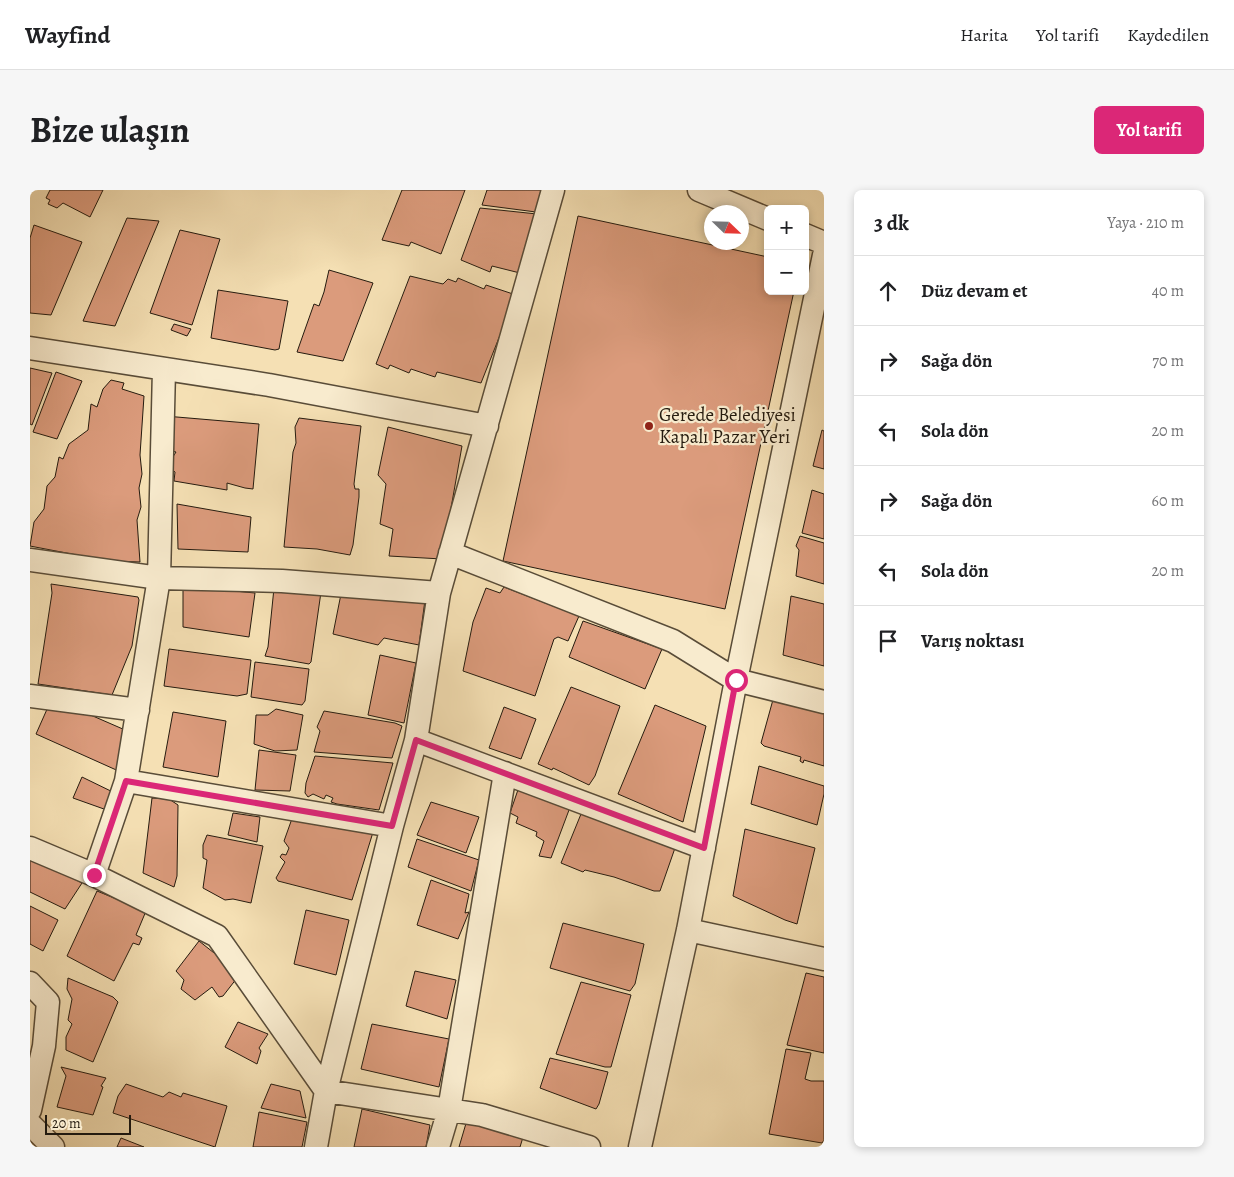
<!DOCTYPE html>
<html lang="tr">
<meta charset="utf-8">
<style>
body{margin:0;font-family:Alegreya,serif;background:#f6f6f6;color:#202124}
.controls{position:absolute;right:15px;top:15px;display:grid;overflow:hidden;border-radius:8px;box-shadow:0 2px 8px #0003}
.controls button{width:45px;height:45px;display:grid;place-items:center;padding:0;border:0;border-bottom:1px solid #e0e0e0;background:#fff;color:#202124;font:25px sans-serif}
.compass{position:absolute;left:674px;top:15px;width:45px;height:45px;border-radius:50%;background:#fff;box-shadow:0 2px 8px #0003;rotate:113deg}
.scale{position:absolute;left:15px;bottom:12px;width:86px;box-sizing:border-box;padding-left:5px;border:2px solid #251b0f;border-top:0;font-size:14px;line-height:18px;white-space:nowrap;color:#251b0f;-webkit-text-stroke:4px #f8ebce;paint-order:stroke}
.stop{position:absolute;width:15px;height:15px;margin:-11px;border:4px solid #db2777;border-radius:50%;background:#fff}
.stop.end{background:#db2777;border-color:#fff;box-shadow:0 1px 5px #0008}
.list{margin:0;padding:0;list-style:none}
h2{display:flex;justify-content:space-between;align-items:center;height:65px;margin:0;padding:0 20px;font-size:21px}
h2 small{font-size:16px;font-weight:400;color:#757577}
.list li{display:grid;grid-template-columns:32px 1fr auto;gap:15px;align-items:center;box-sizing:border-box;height:70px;padding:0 20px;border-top:1px solid #e0e0e0}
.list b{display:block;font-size:19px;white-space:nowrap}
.list em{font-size:16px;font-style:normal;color:#757577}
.icon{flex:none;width:28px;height:28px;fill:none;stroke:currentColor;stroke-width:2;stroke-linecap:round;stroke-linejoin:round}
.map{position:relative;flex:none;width:794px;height:957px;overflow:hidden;border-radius:8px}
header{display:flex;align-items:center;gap:30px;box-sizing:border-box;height:70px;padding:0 25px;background:#fff;border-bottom:1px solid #e0e0e0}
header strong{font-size:24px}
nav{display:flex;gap:28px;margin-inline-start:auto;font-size:18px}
.intro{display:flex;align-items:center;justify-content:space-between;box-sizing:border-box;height:120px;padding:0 30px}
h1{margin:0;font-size:35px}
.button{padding:12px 22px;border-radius:8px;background:#db2777;color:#fff;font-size:18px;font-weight:700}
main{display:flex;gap:30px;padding:0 30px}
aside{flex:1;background:#fff;border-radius:8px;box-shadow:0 2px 8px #0003}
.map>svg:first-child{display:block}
.building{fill:#db9b7c;stroke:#251b0f}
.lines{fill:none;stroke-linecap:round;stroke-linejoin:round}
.street-casing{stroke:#594c38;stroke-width:25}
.street{stroke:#f8ebce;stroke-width:22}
.route{stroke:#db2777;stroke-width:6}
.poi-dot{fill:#8f2418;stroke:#f8ebce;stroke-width:2}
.labels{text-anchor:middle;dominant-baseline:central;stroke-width:4.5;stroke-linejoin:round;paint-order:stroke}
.poi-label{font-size:19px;fill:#251b0f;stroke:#f8ebce;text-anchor:start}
</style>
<header>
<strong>Wayfind</strong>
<nav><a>Harita</a><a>Yol tarifi</a><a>Kaydedilen</a></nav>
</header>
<div class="intro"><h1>Bize ulaşın</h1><a class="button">Yol tarifi</a></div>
<main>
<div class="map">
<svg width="794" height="957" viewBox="0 0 794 957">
<rect width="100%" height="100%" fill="#f5e0b4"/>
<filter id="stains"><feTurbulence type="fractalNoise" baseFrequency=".004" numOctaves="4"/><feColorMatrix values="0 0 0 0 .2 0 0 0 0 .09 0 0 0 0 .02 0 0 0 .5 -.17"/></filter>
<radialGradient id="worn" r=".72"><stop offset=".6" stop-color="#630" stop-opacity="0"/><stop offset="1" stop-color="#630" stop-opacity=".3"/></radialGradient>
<path class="building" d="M20,0H73L60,27L33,13L27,18L18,14L20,10L16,8Z
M372,0H435L411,64L381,52L379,56L352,50Z
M457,0H512L506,22L452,15Z
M450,18L507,24L494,84L462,76L460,82L431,70Z
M548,26L738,67V101H764L695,419L473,371Z
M97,28L129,31L85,136L53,131Z
M4,35L52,52L21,125L0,123V48Z
M150,40L190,49L162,135L120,123Z
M299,80L343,93L313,171L267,162L284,114L289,116L294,102Z
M380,86L413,94L418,89L426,92L428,88L454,99L456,95L486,105L451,193L407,182L405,187L381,179L379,183L360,175L358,179L346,174Z
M188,100L258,111L249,159L245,160L181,148Z
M144,134L161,139L157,146L141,140Z
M0,178L22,183L2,235L0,234Z
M26,182L52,191L27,249L3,242Z
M81,190L94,193L92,199L114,206L110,265L112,284L109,298L111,317L107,330L110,372L78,371L0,356L4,332L14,319L17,296L25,287L29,267L33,269L39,254L58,240L61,214L67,217L73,199Z
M135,226L229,234L223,299L215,298L197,293V300L144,291L145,282L137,276L146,262L136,260Z
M269,228L331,236L324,294L325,299H329V307L323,355L320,365L287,359L254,357L263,262L266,253L265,237Z
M358,237L432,256L412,369L359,366L363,339L350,334L356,294L348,285Z
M792,240L794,241V279L783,276Z
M782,300L794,304V349L772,343Z
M147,314L221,327L218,362L148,359Z
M770,346L794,353V394L766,386L769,360L766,356Z
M21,394L108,407L109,410L102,456L82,505L8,494L22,403Z
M153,396L225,403L219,447L153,437Z
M474,397L549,426L538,451L528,447L524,449L505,506L433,481L443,432L456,398L470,403Z
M244,398L291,402L281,472L279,474L235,466L238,457Z
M312,399L395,410L389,455L354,448L348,455L303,444Z
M761,406L794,414V476L753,465Z
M553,431L632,459L615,499L539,467Z
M139,459L221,470L217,504L207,506L134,496Z
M350,465L386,473L374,533L338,525Z
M225,472L279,479L275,511L272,515L221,507Z
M541,497L590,516L565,586L559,595L523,578L522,580L508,574Z
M744,506L794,518V576L774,570L773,573L770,571L771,567L734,556L731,553Z
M625,515L676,536L653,632L588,604Z
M18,517L56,523L102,543L93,583L6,544Z
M474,517L506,529L491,569L459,558Z
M246,519L273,525L267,560L245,561L224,554L226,525H238Z
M294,521L365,533L372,536L362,568L284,562L290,541L287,537Z
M143,522L196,531L188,587L133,577Z
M229,560L266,565L260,601L225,600Z
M285,566L363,573L349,620L307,614L301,612L303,608L296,605L294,609L283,604L278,607L275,603L276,593Z
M729,576L794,596V604L787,635L721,614Z
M52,587L91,606L88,624L43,608Z
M491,591L542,612L521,668L509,666L514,651L506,646L507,642L486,633L488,627L480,623Z
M122,608L139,609L148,615L147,686L144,697L113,683Z
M401,612L449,627L436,663L387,645Z
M203,623L230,627L227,652L198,645Z
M264,623L344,639L322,710L248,691L246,688L255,672L250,667L252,664L256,665L259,658L254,651Z
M551,624L645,658L630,701H624L584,687L555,680L553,682L531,673Z
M715,639L785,658L767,734L755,730L703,706Z
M177,645L233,656L221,713L203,709L195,710L173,698L177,670L173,668V655Z
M387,649L449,670L441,701L378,677Z
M0,666L52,693L35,719L0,702Z
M401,690L439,704L435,723L439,722L428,749L387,735Z
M67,701L116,721L106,745L112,748L109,755L103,753L84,791L37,766Z
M0,716L28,730L13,761L0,754Z
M276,720L319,730L306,785L264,774Z
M533,733L614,754L605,794L600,801L520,778Z
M169,751L198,774L207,788L193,806L189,807L182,797L165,810L151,799L154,790L146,781Z
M385,781L426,790L417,829L376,816Z
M776,783L794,787V863L757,855Z
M38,788L83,807L88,812L63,872L36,860V847L42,834L38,830L42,809L37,799Z
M551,792L601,805L581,877H575L526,864Z
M208,832L238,844L229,858L231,861L227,874L195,857Z
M342,834L419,849L409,897L331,879Z
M756,859L781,863L775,889L781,891H794V950L792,953L739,944Z
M520,868L578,882L569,914L566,919L510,898Z
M31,877L76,888L71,896L73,897L63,925L27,917L36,886Z
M96,894L133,907L139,902L151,907L153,903L197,916L185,957L83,923L88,906Z
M241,894L270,901L276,928L231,918Z
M332,919L400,935L396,957H324Z
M229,922L277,932L272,957H223Z
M437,930L494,944L490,957H429Z
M91,948L114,957H87Z"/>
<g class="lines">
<defs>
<path id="street" d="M669,0L738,29
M775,45L794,53
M0,158L239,195L457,236
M134,179L129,388L252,391L409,403
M420,363L643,451L706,490L794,512
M0,370L129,388L96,591L64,685
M0,506L108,520
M386,550L674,658
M96,591L362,636
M0,658L64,685L187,746L296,901L452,925L559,957
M658,740L794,769
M0,793L18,812L14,856L0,920
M0,934L23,957
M286,957L296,901L362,636L386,550L409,403L523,0
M408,957L419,920L475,583
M610,957L658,740L706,490L794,65"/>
</defs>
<use href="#street" class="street-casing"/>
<use href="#street" class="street"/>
</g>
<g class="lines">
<path class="route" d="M64,685L96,591L362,636L386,550L674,658L706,490"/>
</g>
<circle class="poi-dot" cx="619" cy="236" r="5"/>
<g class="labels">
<g class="poi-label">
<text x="629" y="225">Gerede Belediyesi<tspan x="629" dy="22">Kapalı Pazar Yeri</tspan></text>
</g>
</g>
<rect width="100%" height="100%" filter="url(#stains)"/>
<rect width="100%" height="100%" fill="url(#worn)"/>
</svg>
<div class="controls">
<button>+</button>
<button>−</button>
</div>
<svg class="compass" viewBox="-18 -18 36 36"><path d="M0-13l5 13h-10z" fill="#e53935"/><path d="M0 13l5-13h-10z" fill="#757577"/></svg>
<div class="scale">20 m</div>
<div class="stop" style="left:706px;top:490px"></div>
<div class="stop end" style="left:64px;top:685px"></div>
</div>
<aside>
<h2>3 dk<small>Yaya · 210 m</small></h2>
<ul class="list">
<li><svg class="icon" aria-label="ahead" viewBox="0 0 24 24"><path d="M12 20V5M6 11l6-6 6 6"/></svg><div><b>Düz devam et</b></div><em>40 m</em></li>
<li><svg class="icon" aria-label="right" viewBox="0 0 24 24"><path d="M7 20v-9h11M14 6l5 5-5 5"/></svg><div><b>Sağa dön</b></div><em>70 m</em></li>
<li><svg class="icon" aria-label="left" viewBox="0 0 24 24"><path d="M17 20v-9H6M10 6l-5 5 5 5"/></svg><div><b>Sola dön</b></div><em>20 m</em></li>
<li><svg class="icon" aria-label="right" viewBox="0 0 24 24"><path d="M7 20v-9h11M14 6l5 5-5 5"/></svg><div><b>Sağa dön</b></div><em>60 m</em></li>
<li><svg class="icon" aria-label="left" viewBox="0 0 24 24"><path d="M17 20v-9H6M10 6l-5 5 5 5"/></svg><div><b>Sola dön</b></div><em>20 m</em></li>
<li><svg class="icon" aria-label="arrive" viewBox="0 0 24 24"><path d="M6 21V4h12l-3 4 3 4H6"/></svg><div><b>Varış noktası</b></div></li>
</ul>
</aside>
</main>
